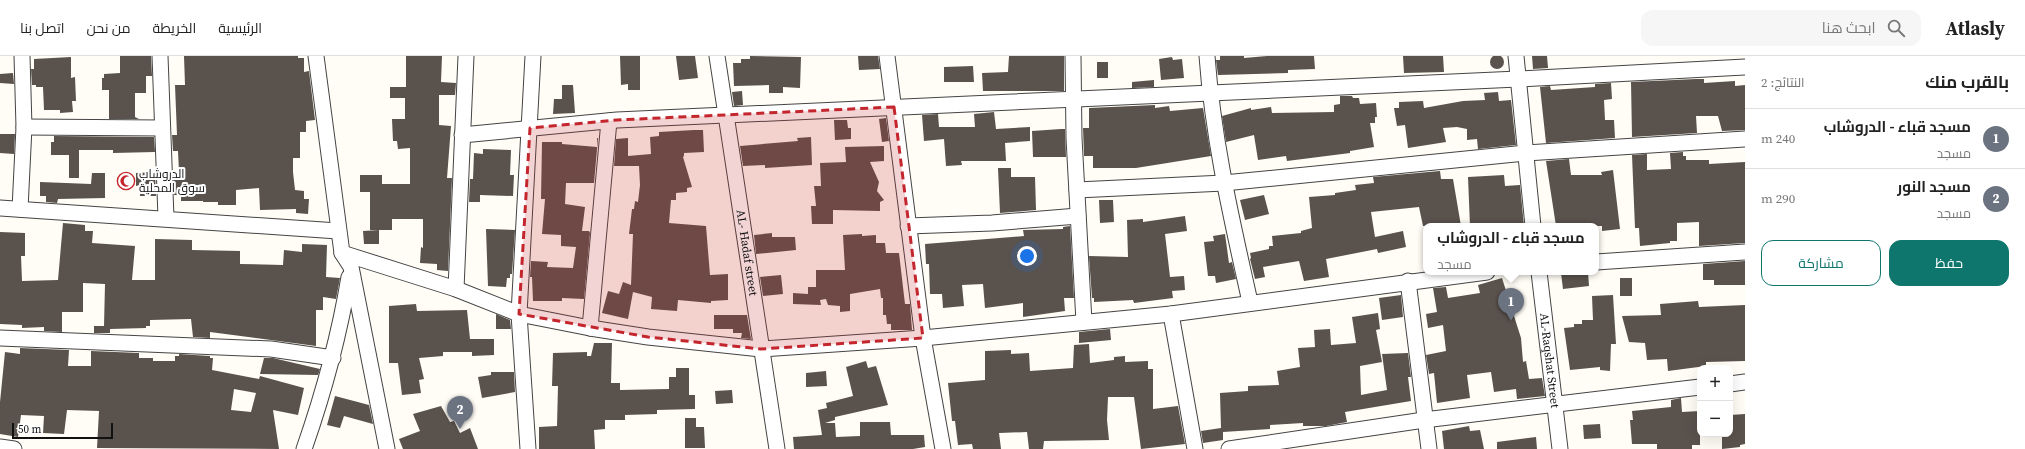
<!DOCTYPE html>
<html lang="ar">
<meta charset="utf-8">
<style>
body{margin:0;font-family:"Source Serif 4",Cairo,serif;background:#f6f6f6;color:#222;direction:rtl}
.controls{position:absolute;right:12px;bottom:12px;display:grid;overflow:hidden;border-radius:8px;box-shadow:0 4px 16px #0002}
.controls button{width:36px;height:36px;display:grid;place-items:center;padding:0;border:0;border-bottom:1px solid #e0e0e0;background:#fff;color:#222;font:20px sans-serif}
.scale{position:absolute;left:12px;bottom:10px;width:101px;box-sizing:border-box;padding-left:4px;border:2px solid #111;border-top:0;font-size:11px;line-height:14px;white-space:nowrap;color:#111;-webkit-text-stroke:3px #fff;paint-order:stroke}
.you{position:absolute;left:1027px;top:200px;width:14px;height:14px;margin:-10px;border:3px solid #fff;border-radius:50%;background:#1a73e8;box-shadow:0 0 0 6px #1a73e833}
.badge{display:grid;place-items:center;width:26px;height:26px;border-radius:50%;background:#0f766e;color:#fff;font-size:13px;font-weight:700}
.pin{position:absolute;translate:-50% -33px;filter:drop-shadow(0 1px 2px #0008)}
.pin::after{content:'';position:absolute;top:21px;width:14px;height:12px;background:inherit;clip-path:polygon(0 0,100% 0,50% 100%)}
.popup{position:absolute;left:1423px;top:167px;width:176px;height:52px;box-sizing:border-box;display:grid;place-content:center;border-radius:8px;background:#fff;filter:drop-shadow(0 1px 3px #0005);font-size:13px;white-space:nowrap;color:#767676}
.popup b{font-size:15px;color:#222}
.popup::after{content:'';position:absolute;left:50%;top:100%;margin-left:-8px;border:8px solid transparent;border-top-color:#fff}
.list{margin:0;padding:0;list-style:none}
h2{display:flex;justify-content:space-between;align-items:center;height:52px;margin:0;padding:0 16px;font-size:17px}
h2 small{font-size:13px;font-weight:400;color:#767676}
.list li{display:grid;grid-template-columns:26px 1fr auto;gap:12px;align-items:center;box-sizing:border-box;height:60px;padding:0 16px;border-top:1px solid #e0e0e0}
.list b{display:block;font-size:15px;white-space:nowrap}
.list p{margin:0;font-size:13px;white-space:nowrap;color:#767676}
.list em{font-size:13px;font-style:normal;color:#767676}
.actions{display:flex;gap:8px;padding:12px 16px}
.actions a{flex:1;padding:9px 0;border:1px solid #0f766e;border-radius:12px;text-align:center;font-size:14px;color:#0f766e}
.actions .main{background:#0f766e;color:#fff}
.icon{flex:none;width:22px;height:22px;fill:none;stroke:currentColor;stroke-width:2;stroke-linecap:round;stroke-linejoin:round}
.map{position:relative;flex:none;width:1745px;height:393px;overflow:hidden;direction:ltr}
header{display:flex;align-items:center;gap:24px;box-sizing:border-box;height:56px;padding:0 20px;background:#fff;border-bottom:1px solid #e0e0e0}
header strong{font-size:19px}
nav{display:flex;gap:22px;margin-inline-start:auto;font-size:14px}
.search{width:280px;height:36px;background:#f6f6f6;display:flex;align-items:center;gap:10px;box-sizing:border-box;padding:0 14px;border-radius:12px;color:#767676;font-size:15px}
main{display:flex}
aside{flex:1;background:#fff}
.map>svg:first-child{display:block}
.building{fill:#5a524d;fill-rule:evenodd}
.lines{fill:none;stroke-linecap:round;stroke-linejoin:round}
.minor-casing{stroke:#444;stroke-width:17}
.minor{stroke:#fff;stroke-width:15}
.marked{fill:#c4262e;fill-opacity:0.2;stroke:#c4262e;stroke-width:3;stroke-dasharray:8 5;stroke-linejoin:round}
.labels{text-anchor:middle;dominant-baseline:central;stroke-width:4;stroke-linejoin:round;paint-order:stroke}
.poi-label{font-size:12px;fill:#111;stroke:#fff;text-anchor:start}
.street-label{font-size:12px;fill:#111;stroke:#fff}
</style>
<header>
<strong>Atlasly</strong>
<div class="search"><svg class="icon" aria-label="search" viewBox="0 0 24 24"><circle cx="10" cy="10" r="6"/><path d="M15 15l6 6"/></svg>ابحث هنا</div>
<nav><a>الرئيسية</a><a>الخريطة</a><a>من نحن</a><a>اتصل بنا</a></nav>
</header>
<main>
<aside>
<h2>بالقرب منك<small>النتائج: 2</small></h2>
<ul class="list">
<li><span class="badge" style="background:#6b7280">1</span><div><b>مسجد قباء - الدروشاب</b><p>مسجد</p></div><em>240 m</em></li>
<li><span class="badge" style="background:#6b7280">2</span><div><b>مسجد النور</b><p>مسجد</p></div><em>290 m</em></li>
</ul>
<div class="actions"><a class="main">حفظ</a><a>مشاركة</a></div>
</aside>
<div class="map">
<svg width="1745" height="393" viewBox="0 0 1745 393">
<rect width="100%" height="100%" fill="#fffdf5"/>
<path class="building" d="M1490 6a7 7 0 1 1 14 0a7 7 0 1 1-14 0Z
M120,0H151L152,20H146V37H135V61L139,63H109V34H102V22H104V18L120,17Z
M184,0H298V2H304V16L309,15L315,64L306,65V76H300V102H293V116L295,134L304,135V143H309L308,158L296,157V153L260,154L259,132L236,134V149H218V146H203V145H181V139H174L173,116H179L178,95H173L172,79H177L175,29H185Z
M406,0H442L441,26L456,27L455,39H439V69L451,70L447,122H452L448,215L437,214V208L420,207L421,191L423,192V163H392V174H370V136H360V119H382V128H410V92L398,93L397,85H393L392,63H405V42H390V31H406Z
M620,0H640V34H628V28L621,29Z
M676,0H695L698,22L679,24Z
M750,0L801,1L800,32L783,31V37H769V29L734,30L733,7H741V3H750Z
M858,0H878L880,13L859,14Z
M1009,0H1064V35H983L982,17L1008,16Z
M1220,0H1244V2L1267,0H1314L1315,13L1288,14V17L1218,19L1216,4H1220Z
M1403,0H1443L1444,16L1404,17Z
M1532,0H1547L1548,12L1533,13Z
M71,1V22L75,21L76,45H72L73,56L60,57V54H44L43,31H36V29H32L31,13H34V3Z
M1172,1L1173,4L1182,3L1184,22L1161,24L1159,3Z
M1097,6H1108V22H1097Z
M973,10L974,26H944V11Z
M13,17L14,28L0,27V18Z
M1696,23H1704V27L1735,25V30L1745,29V74L1722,75L1718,60H1696L1697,77L1632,81L1631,26Z
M1154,24V31L1132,32V26Z
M1611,27L1612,43L1604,44L1605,64H1614L1615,82L1546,87L1540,31L1550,30L1551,34L1595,31V28Z
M562,29H573L575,57L553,58L554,43H562Z
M742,35L743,49L734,50L732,36Z
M1498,36L1499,45L1511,44L1516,89L1478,93L1477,83L1467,84V73L1457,71L1443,72L1446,86L1408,92L1405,69L1397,70L1394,52H1399V46L1423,45L1424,52L1463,45L1485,44L1484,37Z
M1340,40H1352L1353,42H1359L1360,48L1376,47L1377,61H1375V67H1370L1374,91L1350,95V97L1287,105L1286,100L1258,104L1254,79L1226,86L1222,60L1251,52V54L1271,51L1272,57L1334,56V49L1340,48Z
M1155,49V52L1169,50L1170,55L1203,52L1211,100L1136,112H1093V100H1084L1083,72H1089V52Z
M994,56L996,73L1030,71V85L1005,87L1006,105H961L962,109L946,110L944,83L924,85L922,59L938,58L939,71H975L974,58Z
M886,62L889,85L882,86L879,63Z
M834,64H847L848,72H851V83L835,84Z
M1061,73H1065L1066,101H1033L1032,75Z
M694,74H703L704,96L684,97V100L683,101L692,131L687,132V136L676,137V144H671L669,167L706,170L710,219L728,218V244L711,245V247L678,244L677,255L651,253L652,241L633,236L628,263L602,257L608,235L619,238L623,226L631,229L633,178H629L632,153H634L635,145L638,146L640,129L639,110H614L616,83L628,82V100L651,98L650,81L659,80V76Z
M0,78H15L14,98L0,97Z
M54,80L154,81L155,96L113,97V94H79V122H69V99H51V86H54Z
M811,81L812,109L765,112V109L743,110L740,90L798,85L797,82Z
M597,82H598L594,127H566L565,148L585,151L582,175H589L590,177L584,243L562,242V245H533L532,221H530L531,205L548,206L547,211L573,212L576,191L561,190V179L542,178L545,143H541L542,86H562V88L597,91Z
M884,90V105L870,106L879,126L877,135L884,144L880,146V155L833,154V168H812L811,150H816L814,130H821L820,107L846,106L845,91Z
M483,93L511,94L510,119H514L513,140L480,139V146H469L470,123H473L474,97L483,98Z
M1683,96V100H1686V104H1709V108L1745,106V187L1699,190V166L1677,167V185H1670V187L1640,190L1639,172H1635L1632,99L1647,98V114L1671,113L1670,97Z
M1569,103L1571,119H1602L1601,116L1613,114L1620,173L1602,175V170H1556L1546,105Z
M998,112H1011V121H1035L1036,154L1000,157Z
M1440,115L1441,123H1453L1461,170H1423L1419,151L1371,156L1375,181L1403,175L1406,191L1378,197L1377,193L1326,203L1329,221L1304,225L1299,205L1263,211L1265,221L1255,223L1250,203L1251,202L1250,197L1269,193V190H1273L1272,180L1301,177V175L1312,172L1309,141L1335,139V137L1356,134L1355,129L1374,127L1373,121Z
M155,116L156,140H140V129L136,130V117Z
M92,117H105V142L58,143L57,147L46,146V140H40V126L91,128Z
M1504,119L1505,130L1520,129L1524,170H1470L1468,121Z
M1264,139L1269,158L1245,164L1240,144Z
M1099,144H1113L1114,166L1100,167Z
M1185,160L1187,175L1165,178L1170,221L1184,220L1185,234L1172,235L1173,242L1134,247L1133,244L1094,246V242H1092L1089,200L1128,201L1127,164L1143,163V166Z
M63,167L85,169V175H93L92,187L135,190L132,224H155V183L192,184V194L240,195V208L283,209L284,194L302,196V188L327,189L326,221L340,222L336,243L323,241V254H316V290L210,276V282L193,281L191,263L150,264V270H146V272L110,273V277H94V270H104L105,228L83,227V256H62V276L44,275V271L22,272V269L0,268V176L25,177V200H21L22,225L58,224Z
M1070,170L1074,242H1064L1065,255L1023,261V247L985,252L983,228L962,229L964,250L943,252L942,238H930L929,208H926L925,188L1024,180L1023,174L1063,173V171Z
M486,173L515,174L512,218H510V222H507L506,231L488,230Z
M379,174V188H364L363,175Z
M772,177V181H795L796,194L756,198L754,179Z
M862,178V180L876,179V187H885L886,197H899L905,248H910L912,274H891V268H887L886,259H883V242H881L880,233L850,238V255L840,256V250L828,249L826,243L820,244L821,249L793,248V237L808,238V231H816V214H845L843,179Z
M1225,178L1229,207L1232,206L1236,223L1216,227L1215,220H1208L1204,186L1214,185L1213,180Z
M1745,205V229H1714V224H1703V208Z
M1570,216H1588L1589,230L1563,233L1561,217Z
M781,219L783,238L763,240L760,221Z
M1502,222L1521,282L1523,306L1526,305L1529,323L1542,322L1545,340L1517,343L1516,333L1494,336L1491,316L1467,319L1470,342L1437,347L1434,317L1429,318L1426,299L1446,295L1443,269L1428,272L1426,258L1437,256L1433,232L1446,231L1448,242L1480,237L1478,229Z
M1620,222H1632V240H1620Z
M1401,239L1403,261L1382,264L1379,242Z
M1613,239L1616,288H1611L1610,315L1600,314V311L1570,314L1564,272L1574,271V268H1582V264H1593L1592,240Z
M1698,245L1699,251L1745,249V305L1706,306V310L1668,315L1667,303L1647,304L1645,287L1629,286L1622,260L1661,259L1660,248Z
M416,248L417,255L467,254L470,283H494V299L472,300V296H443V300L419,302L424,323L419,324L421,337L402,339L398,307H389V250Z
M1378,257L1380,273L1376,274L1382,306L1360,310L1361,339L1387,334L1382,298L1408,297L1411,321H1408L1411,345L1345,356L1347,366L1326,370H1303V367L1270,369V373L1223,376V384L1203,387L1201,375L1221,372L1220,337L1248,335V330L1279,329L1277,315L1300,311L1298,292L1315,291L1314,274L1330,273L1331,289L1356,287L1352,261Z
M496,258L510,264L511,273H496Z
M714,259H747L751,283L741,282L742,277H733V273H714Z
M1110,273L1111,284L1079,287V276Z
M594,287H612L611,327H620V334L669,333V321H676V312H689V339H695V353L657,354V358L625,359V364H605V373L594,374L595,393H539V371L557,370L558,330H552L553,297L587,296V300H591Z
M1089,288L1090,307L1114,304V301L1125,300V306L1148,305V313H1153V353L1178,350L1185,388L1141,393L1134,341H1108L1107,364L1109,384L1044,385L1043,393H1029L1027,376L999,377L1001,393H973L972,388L958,389L955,365H952L948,327L985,324V295L1011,294V298L1029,297L1030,315L1073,312L1074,289Z
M20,292L69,294L68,310H91V295L139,297V302H153V305H175V300H179V298L210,300V302H213L212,314L259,323L260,320L304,332L298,359L273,354L279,393L97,392L99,355L67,354L64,378L43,377L44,360L21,359L18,381L0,378V346L5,296L20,298ZM234,333L256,337L251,356L231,354Z
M264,302H273L320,313L318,319L260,318Z
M866,305L868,312L876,310L888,349L835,361V364L825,367H835L836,381L860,380V366H890L891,379H924L925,391L913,393H794L793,381L822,379L818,354L827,352L826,347L853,340L846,311Z
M826,315L827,330L806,331V317Z
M491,316H514L515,336L482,342L478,321L491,319Z
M732,334L733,347L716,348L715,335Z
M335,340L369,349L373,368L344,360L340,372L327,369Z
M1681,342L1682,356L1700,355V389H1692V393H1657V388H1632L1630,364H1633L1632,355L1671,351V344Z
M441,350L450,366L454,365L460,377L470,372L478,393H403L399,383L420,375L413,358Z
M1745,358V388L1740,389V391L1722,393V379L1730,378V359Z
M685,362H696V371H704L705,392H685Z
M1600,368L1601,382L1584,383L1583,369Z
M1469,370L1470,375L1480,374L1484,393H1444L1442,375Z
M1536,381L1537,393H1497V386Z"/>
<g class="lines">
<defs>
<g id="minor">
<path d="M160,0L166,162"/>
<path d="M316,0L342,197L351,211L387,393"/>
<path id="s1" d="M717,0L777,393"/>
<path d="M887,0L923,282L943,393"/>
<path d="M1073,0L1074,82L1084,266"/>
<path d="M1207,0C1213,84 1232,165 1250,246"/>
<path d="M1516,0L1533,170"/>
<path d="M24,71L162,72"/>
<path d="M462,79L617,64L1518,23L1745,11"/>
<path d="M1077,134L1224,127L1526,97L1745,83"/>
<path d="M0,152L338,175"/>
<path d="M20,153L24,71L22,0"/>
<path d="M908,170L992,167L1078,160"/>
<path d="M342,197L456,233L519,258L590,272L648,281L761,293L923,282L1171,258L1487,216"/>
<path d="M1596,206L1745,196"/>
<path id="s2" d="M1539,216L1560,393"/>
<path d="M1408,225L1429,393"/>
<path d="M456,233L466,0"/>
<path d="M1171,258L1195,393"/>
<path d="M590,272L609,65"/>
<path d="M0,282L271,293L333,302"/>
<path d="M1730,328L1745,326"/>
<path d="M0,391L14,393"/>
<path d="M304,393C324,336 339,281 349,221"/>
<path d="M528,393L519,258L533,0"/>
<path d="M1229,393L1424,364L1700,331"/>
</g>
</defs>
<use href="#minor" class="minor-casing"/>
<use href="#minor" class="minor"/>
</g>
<path class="marked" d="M894,51L923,282L761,293L648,281L519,258L530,72L617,64Z"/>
<defs>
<symbol id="mosque-ring" viewBox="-11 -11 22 22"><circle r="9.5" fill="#fff" stroke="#c4262e" stroke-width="1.5"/><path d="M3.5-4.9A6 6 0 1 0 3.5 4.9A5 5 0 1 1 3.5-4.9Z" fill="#c4262e"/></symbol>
</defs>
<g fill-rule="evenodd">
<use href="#mosque-ring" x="116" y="115" width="20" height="20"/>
</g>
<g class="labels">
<g class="poi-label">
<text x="139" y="118">الدروشاب<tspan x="139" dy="14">سوق المحلية</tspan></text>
</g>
<g class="street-label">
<text stroke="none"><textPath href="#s1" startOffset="199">AL- Hadaf street</textPath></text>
<text stroke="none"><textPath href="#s2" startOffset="89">AL-Raqshat Street</textPath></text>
</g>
</g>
</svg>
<div class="controls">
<button>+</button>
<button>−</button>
</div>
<div class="scale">50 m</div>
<div class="you"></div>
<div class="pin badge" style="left:1511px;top:265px;background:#6b7280">1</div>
<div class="popup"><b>مسجد قباء - الدروشاب</b>مسجد</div>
<div class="pin badge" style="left:460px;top:373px;background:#6b7280">2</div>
</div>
</main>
